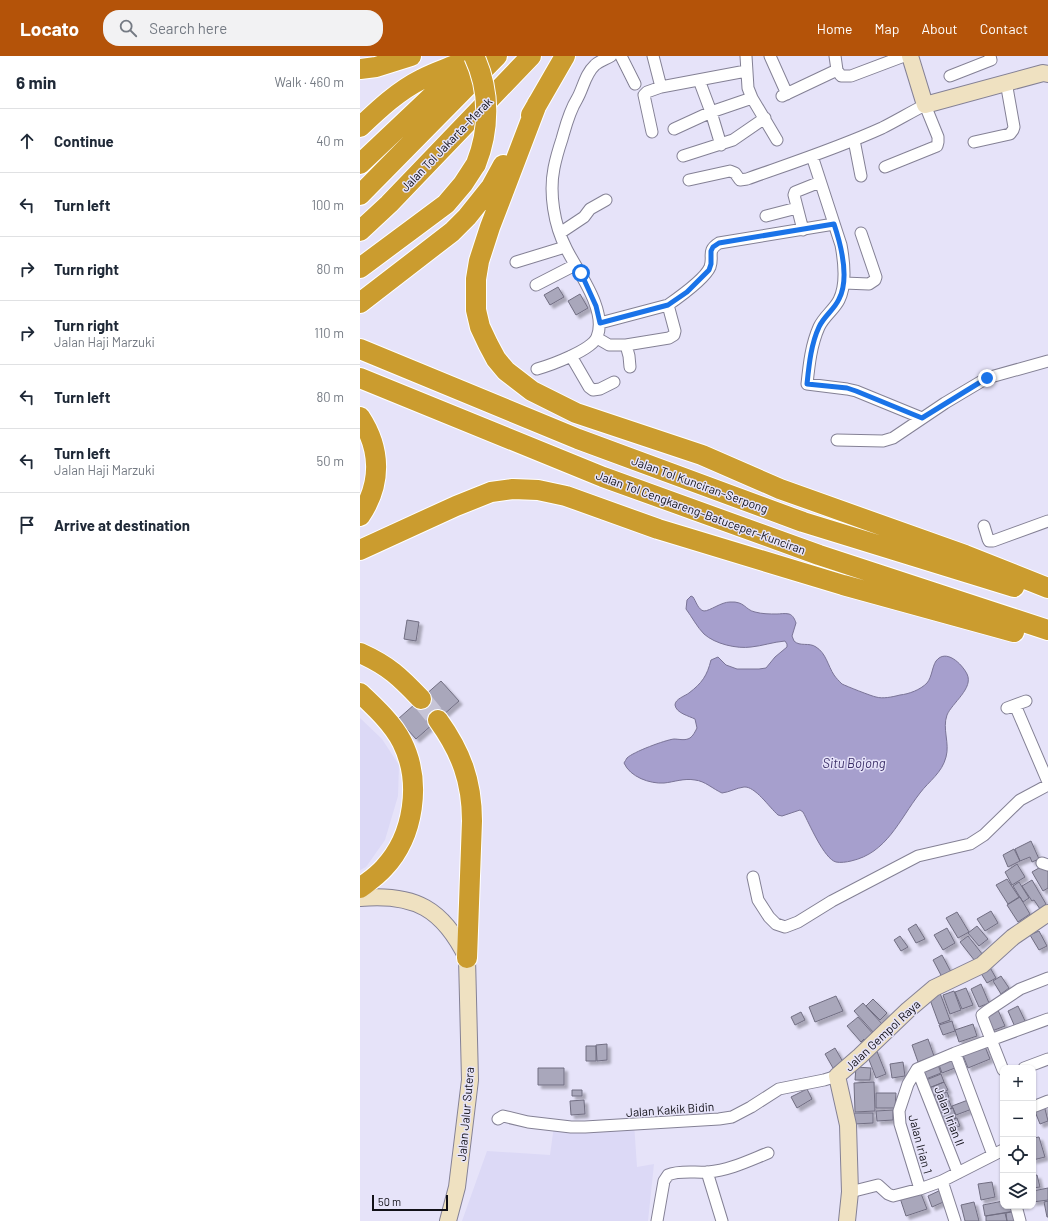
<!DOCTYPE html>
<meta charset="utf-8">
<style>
body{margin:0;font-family:Barlow,sans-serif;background:#f2f2f3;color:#1f2937}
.controls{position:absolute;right:12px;bottom:12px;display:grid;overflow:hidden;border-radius:8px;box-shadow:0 1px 3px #0004}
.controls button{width:36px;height:36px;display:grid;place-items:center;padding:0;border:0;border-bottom:1px solid #e0e1e3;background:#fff;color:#1f2937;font:20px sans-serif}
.scale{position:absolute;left:12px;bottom:10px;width:76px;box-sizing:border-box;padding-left:4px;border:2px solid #121118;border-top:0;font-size:11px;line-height:14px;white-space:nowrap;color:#121118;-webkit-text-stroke:3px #e6e3f9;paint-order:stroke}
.stop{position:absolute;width:12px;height:12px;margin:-9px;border:3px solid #1a73e8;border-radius:50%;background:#fff}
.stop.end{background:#1a73e8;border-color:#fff;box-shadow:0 1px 4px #0008}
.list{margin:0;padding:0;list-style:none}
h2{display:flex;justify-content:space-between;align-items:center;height:52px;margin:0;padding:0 16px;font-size:17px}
h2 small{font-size:13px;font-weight:400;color:#747a83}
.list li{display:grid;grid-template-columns:26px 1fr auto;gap:12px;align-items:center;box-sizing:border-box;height:64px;padding:0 16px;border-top:1px solid #e0e1e3}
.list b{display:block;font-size:15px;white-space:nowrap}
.list p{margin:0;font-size:13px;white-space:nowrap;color:#747a83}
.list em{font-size:13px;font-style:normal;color:#747a83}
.icon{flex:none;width:22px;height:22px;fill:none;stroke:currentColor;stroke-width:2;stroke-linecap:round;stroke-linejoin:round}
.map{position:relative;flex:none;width:688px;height:1165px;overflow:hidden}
header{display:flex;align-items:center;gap:24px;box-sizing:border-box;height:56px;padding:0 20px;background:#b45309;color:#fff}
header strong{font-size:19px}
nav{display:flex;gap:22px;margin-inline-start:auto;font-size:14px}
.search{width:280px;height:36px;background:#f2f2f3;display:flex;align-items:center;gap:10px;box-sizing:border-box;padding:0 14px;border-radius:16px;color:#747a83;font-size:15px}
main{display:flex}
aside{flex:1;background:#fff}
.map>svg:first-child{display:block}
.built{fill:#dcd9f6}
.water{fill:#a69fcd;stroke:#7a7497}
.building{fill:#a9a7bb;stroke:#716e82;filter:url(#shadow)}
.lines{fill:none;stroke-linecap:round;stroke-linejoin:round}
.highway-tunnel{stroke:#c6c4d7;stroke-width:20;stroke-dasharray:20 10;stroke-linecap:butt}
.street-casing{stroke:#848195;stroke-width:13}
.secondary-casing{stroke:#848195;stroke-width:18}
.highway-casing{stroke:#fff;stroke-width:22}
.street{stroke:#fff;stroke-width:11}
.secondary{stroke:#efe1c1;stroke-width:16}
.highway{stroke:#cb9c2f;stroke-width:20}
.highway-bridge-casing{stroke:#fff;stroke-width:22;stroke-linecap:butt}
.highway-bridge{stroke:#cb9c2f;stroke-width:20}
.route{stroke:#1a73e8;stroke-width:5}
.labels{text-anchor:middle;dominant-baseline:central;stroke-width:3;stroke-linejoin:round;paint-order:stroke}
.street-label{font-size:12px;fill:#121118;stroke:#e6e3f9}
.water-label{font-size:13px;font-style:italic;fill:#3d3069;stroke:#e6e3f9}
</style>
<header>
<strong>Locato</strong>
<div class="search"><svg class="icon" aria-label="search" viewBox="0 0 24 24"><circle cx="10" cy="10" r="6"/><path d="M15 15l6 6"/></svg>Search here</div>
<nav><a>Home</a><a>Map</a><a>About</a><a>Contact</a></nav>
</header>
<main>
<aside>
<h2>6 min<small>Walk · 460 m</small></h2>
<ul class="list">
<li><svg class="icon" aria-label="ahead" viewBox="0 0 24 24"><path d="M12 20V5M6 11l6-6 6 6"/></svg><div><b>Continue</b></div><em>40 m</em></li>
<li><svg class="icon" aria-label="left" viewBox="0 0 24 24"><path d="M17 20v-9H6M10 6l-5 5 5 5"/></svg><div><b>Turn left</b></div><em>100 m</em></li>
<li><svg class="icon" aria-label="right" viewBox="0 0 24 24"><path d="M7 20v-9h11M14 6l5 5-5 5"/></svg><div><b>Turn right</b></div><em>80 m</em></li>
<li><svg class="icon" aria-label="right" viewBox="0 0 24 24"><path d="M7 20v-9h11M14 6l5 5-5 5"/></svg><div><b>Turn right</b><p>Jalan Haji Marzuki</p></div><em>110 m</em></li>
<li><svg class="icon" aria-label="left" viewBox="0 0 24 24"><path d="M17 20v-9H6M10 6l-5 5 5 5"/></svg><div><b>Turn left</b></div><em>80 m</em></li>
<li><svg class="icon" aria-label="left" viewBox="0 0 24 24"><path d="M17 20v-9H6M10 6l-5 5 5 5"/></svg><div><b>Turn left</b><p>Jalan Haji Marzuki</p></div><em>50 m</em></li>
<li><svg class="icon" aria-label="arrive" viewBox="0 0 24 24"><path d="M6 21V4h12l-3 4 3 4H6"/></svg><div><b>Arrive at destination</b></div></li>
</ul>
</aside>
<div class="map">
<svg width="688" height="1165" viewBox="0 0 688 1165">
<defs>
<filter id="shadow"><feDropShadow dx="3.5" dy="3.5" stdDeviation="1" flood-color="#0004"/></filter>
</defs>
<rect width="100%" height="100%" fill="#e6e3f9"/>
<path class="built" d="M0,662L22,683L39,709L38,740L25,784L6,811L0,814Z
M274,1067L277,1111L294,1108L288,1165H102L127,1095L190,1099L194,1070Z"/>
<path class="water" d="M331,540L333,541C336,545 338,554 344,555C350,555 361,546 370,546C385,545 385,554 395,556C402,558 410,558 417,558C420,558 425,557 429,558C433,559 435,564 436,567L432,580L434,585C440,591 449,586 456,591C466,597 468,610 474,619C476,622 479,625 482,628C486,630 511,640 516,641C523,643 532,641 540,639C549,638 560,634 567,627C572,621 572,611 576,605C586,592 602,608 607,618C614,632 592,647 587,659C582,673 590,687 586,701C582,717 569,725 560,737C539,764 527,797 491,805C487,806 480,807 476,806C464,803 449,767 443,756L440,754L422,760L418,759C409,751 395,730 384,731C376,732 370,736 362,737C353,733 345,725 335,724C324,722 314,726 304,727C290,728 270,721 264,707C265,705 266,704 267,702C273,696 305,684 314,683C319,683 325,685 330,682C333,680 335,676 337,672L335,663C329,660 316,657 315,649C315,643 325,640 329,637C342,627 347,620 351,604L358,601L366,609L377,613H399L406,612L415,601L427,591V588L425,585C413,586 402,590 391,591C377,593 355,588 344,578C337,571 332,561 326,553L327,544Z"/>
<path class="building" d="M198,231L204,241L190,249L184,239Z
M220,238L228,252L216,259L208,245Z
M47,564L59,566L56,585L44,583Z
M81,625L99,645L56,683L38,663Z
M671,785L679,803L672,806L670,801L660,805L655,793Z
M654,793L660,805L648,811L643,799Z
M657,808L665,821L652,829L645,816Z
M684,809L688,816V832L683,835L672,816Z
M647,823L659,841L648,848L636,829Z
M672,824L686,848L680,853L674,844L672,845L662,830Z
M659,826L669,842L663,846L653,830Z
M660,841L670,858L658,866L647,849Z
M631,855L638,867L625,875L617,863Z
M597,856L609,876L598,882L586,862Z
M556,868L565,883L556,887L548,873Z
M617,870L628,883L619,890L608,877Z
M587,872L595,887L583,894L574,879Z
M679,875L687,890L679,894L670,879Z
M540,880L548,891L541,895L534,884Z
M608,880L623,899L615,905L600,886Z
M582,899L591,916L582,921L573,904Z
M628,908L636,922L627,927L619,914Z
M641,920L649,932L641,938L633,925Z
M621,928L629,947L619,951L611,933Z
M606,932L613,949L602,953L595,936Z
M594,935L601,954L590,958L583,939Z
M580,937L590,964L579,968L569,941Z
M476,940L483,955L455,966L449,951Z
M513,943L527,957L520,964L506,950Z
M503,947L523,969L514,977L494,955Z
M658,950L666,967L655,971L648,955Z
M638,954L645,970L632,975L625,960Z
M441,956L445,964L435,969L431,961Z
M498,961L515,980L508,987L504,983L501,986L487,970Z
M592,965L595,975L583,979L579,969Z
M613,968L617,980L599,986L595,974Z
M568,983L574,1000L558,1006L552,989Z
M247,988V1004L237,1005L236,989Z
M624,988L630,1003L608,1012L602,997Z
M226,990H236V1005H226Z
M475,992L483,1006L473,1012L465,998Z
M516,993L526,1018L516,1022L506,996Z
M590,1001L595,1012L582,1017L578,1006Z
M543,1006L545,1020L532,1022L530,1008Z
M577,1006L581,1017L566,1023L561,1012Z
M496,1011L511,1012L510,1024H495Z
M178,1012H204V1029H178Z
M581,1018L584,1026L569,1032L566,1024Z
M514,1026L515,1055L495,1056L494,1027Z
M584,1026L588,1034L573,1040L569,1032Z
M447,1033L452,1043L437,1052L431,1041Z
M212,1034H222V1040H212Z
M587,1036L589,1041L575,1047L573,1041Z
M516,1037H536L535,1052H516Z
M588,1042L592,1052L578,1057L575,1048Z
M224,1044L225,1058L211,1059L210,1045Z
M608,1044L612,1053L596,1059L592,1050Z
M684,1049L688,1065L680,1068L674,1053Z
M593,1052L596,1062L583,1068L579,1058Z
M533,1054V1064L517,1065L516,1055Z
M494,1057H513V1067L495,1068Z
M597,1062L600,1070L587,1075L583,1067Z
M679,1081L685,1101L673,1104V1082Z
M677,1119L680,1131L673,1132V1120Z
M632,1126L635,1141L621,1144L618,1128Z
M688,1132V1144L673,1146V1135Z
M583,1133L588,1144L572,1151L568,1140Z
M560,1135L567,1153L546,1160L540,1142Z
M643,1145V1150H655V1155L625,1160L623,1149Z
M688,1145V1161H687L684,1146Z
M614,1146L619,1165H605L601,1149Z
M656,1155L658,1165H647L646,1157Z
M645,1157L647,1165H626V1160Z"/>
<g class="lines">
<path class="highway-tunnel" d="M61,643L78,664"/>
<defs>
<path id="street" d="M261,0L275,28
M293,0L301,31
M386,0L388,32L392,42L417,84
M410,0L427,38
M477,14L481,20H491L544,0
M590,20L631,4L630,0
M339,24L351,56L361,89
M422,40L477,14L475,0
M314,73L351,56L392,42
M292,76L284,39L287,36L301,31L386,15
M494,84L501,120
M614,86L650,78L653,74L654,71L646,26
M323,100L373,84L405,62
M452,100L481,189C484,205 487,228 479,244C474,254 464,260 459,271C451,289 449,309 447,328L487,333L496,335L562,362
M329,124L370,115L375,117L380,124L387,123C432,107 478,92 522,72C536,65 551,56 565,49L578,81V86L577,90L525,111
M406,160L437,152
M443,174L434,139L435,136L460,126
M200,177L224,161L230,153L246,144
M156,206L205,191
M484,227L509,228L515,224L516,221L501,177
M176,229L215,209
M240,267L308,249
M237,282L249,289H266L309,282L314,279L315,275L308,249C318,242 345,223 350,211C354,200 346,195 359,187L474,168
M266,289L269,300L270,311
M211,300L229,331L233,334L240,333L254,326
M177,313C191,309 232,294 237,281C248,254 217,215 206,192C194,169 189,137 194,112C196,102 199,92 202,83C206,69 209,56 217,43C223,33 225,18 235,9C239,5 246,3 251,0
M477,384L523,385L533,382L585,347L627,322L688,305
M624,470L628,483L629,485H633L688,465
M655,649L688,726
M647,652L666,645
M682,807L688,809
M393,821L398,844L409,861L416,868L425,871L438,866L472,845L558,800L610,788L624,779L660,744L688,729
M595,997L633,1099
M664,1012L688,1003
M557,1013L598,1117
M643,1014L623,963L622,959L627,955L660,933L688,922
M673,1051L688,1045
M138,1063L143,1060L168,1066L211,1071H225L359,1063L372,1061L391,1051L419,1033L464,1024L477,1020
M347,1116L362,1165
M582,1125L595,1165
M560,1133L540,1068L539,1055L548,1028L557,1013L595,997L688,963
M490,1136L518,1129L528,1138L533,1140L560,1133L582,1125L643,1094
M656,1150L660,1165
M297,1165L304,1125L308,1119C319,1114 336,1117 348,1116C370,1114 388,1105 408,1097"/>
<path id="secondary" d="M550,0L565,49L683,17L688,18
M0,842C55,837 83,853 107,902L110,1024L97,1131L88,1165
M487,1165L490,1136L488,1069L477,1020L500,1000L548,954L574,932L622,909L653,881L688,857"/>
<path id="highway" d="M0,13L16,11L51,0
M177,48L130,171L119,205L116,223V254L120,271L128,288L136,303L146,315L172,335L216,357L342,399L420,433L605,499L688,532
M171,59L205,0
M0,71C19,53 38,35 62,23C75,16 89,12 102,6
M0,108L111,3
M0,139L137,0
M0,175L29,148L171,0
M0,212L86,148L103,128L116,108
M0,247L92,176L107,161L131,131L143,109
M0,293L218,383L443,466L654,531
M0,322L243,421L459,499L688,574
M0,361C21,393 22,428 0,460
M0,494L96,450L131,436L153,433L178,434L206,440L298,473L483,529L654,576
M0,597C29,610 40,621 61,643
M0,637C15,651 33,668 42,686C62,726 54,780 24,812C17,820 8,826 0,832
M78,664C101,696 112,725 112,765L107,902"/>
</defs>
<use href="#street" class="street-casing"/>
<use href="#secondary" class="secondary-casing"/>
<use href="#highway" class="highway-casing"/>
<use href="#street" class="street"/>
<use href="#secondary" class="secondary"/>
<use href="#highway" class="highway"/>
<defs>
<path id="highway-bridge" d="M114,0C130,34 130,73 116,108"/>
</defs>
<use href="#highway-bridge" class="highway-bridge-casing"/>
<use href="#highway-bridge" class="highway-bridge"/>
</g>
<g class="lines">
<path class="route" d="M221,217L236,250L240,267L308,249L327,236L349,214L351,208V195L353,191L359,187L474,168C481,189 490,222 479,243C474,254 464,260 459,271C451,288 449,309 447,328L487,332L496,335L562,362L627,322"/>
</g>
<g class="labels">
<g class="street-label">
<text transform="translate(86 88) rotate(-46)">Jalan Tol Jakarta–Merak</text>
<text transform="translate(340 428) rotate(20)">Jalan Tol Kunciran–Serpong</text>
<text transform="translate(341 456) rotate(20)">Jalan Tol Cengkareng–Batuceper–Kunciran</text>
<text transform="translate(522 979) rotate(-43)">Jalan Gempol Raya</text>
<text transform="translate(310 1053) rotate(-4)">Jalan Kakik Bidin</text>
<text transform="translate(105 1058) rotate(-85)">Jalan Jalur Sutera</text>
<text transform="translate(590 1060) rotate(69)">Jalan Irian II</text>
<text transform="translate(561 1088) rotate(75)">Jalan Irian 1</text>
</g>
<g class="water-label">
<text x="494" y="707">Situ Bojong</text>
</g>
</g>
</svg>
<div class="controls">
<button>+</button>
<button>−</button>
<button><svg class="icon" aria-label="locate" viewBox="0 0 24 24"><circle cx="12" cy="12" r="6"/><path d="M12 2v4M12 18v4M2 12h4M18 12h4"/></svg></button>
<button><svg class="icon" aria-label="layers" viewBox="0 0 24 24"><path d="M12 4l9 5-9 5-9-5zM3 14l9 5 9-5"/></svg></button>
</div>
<div class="scale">50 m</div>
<div class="stop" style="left:221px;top:217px"></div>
<div class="stop end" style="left:627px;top:322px"></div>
</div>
</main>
